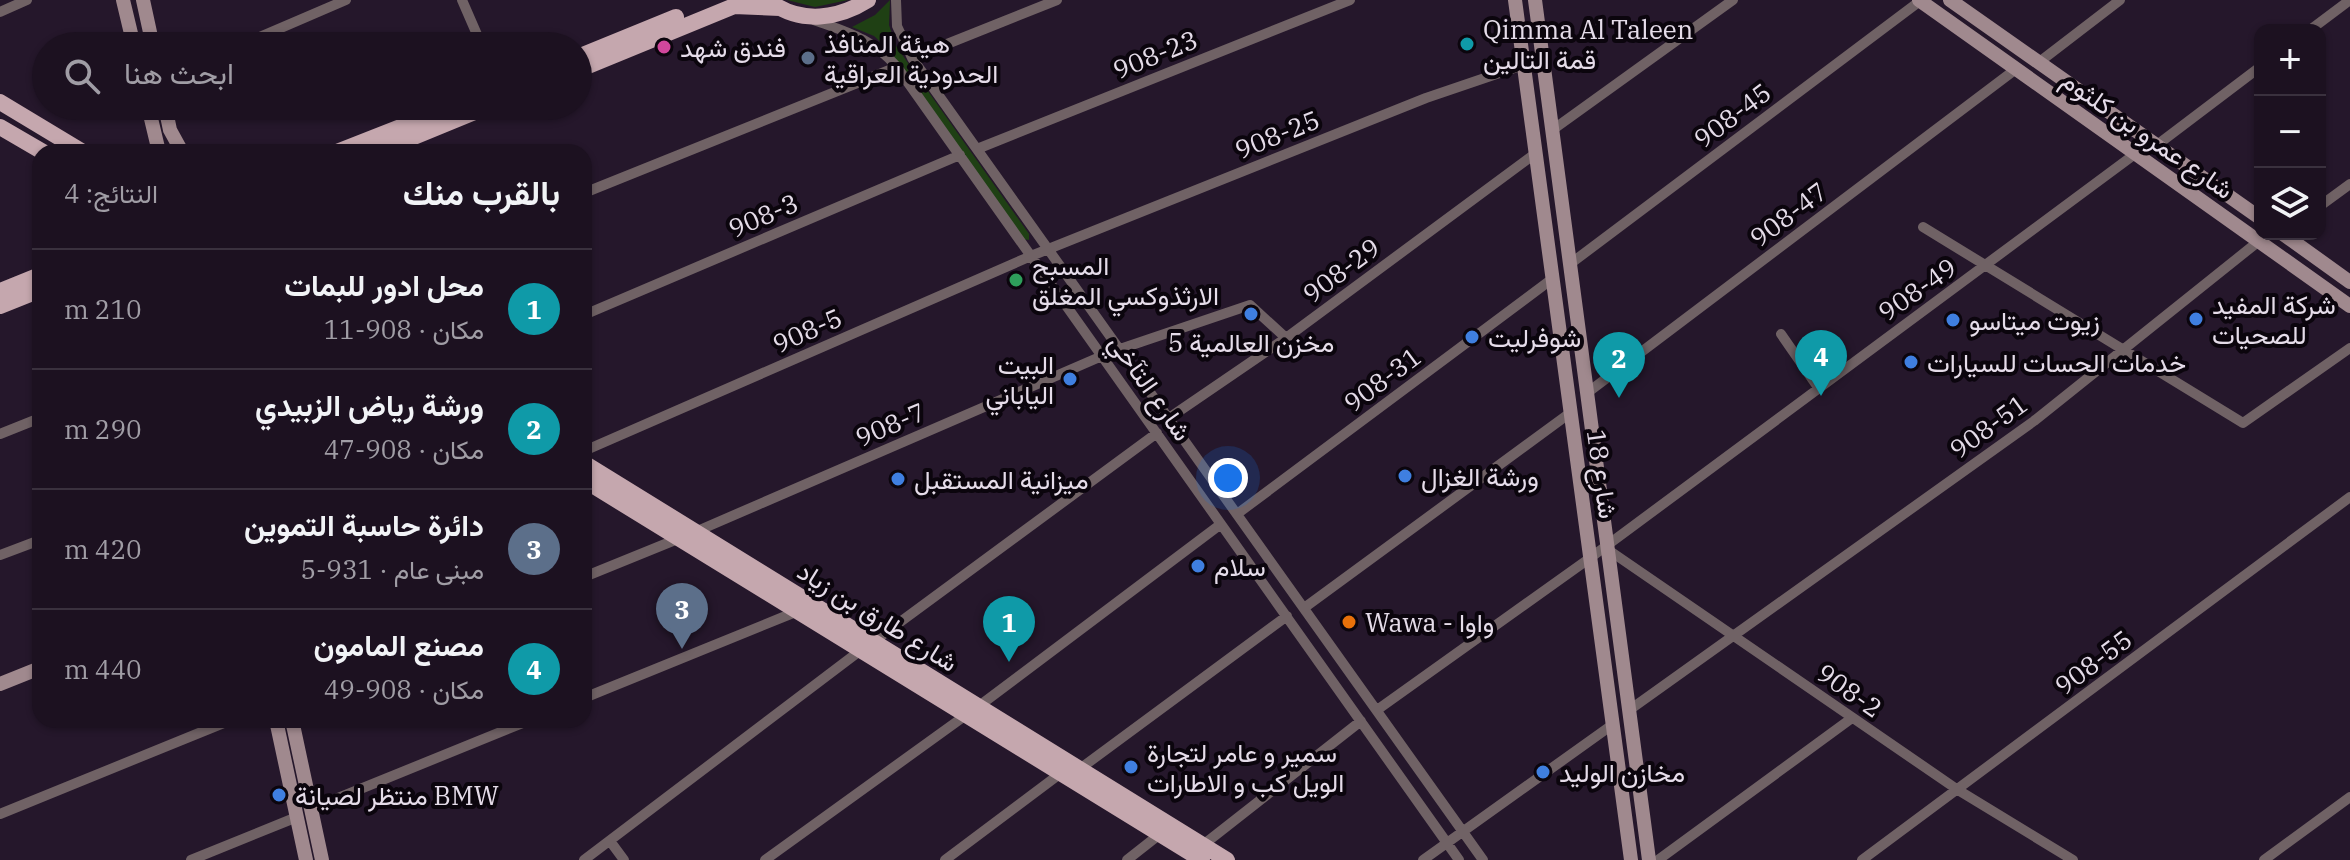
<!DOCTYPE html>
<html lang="ar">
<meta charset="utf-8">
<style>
body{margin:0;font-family:"IBM Plex Serif",Vazirmatn,serif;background:#291f2d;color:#f1f3f6;direction:rtl}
.controls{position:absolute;right:24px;top:24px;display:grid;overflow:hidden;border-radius:16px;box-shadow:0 2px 6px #0004}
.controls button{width:72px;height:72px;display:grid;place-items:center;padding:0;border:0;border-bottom:2px solid #3a313e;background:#1c1120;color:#f1f3f6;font:40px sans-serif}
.you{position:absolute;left:1228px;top:478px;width:28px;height:28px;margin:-20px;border:6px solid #fff;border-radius:50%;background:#1a73e8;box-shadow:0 0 0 12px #1a73e833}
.badge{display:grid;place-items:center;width:52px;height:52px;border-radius:50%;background:#b45309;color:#fff;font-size:26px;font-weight:700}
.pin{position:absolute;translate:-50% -66px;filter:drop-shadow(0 2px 4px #0008)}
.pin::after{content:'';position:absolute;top:42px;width:28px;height:24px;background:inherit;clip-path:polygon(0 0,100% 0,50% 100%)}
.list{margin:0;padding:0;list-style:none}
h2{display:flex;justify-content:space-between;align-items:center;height:104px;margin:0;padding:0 32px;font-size:34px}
h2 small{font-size:26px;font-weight:400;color:#a09da5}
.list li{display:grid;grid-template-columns:52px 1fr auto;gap:24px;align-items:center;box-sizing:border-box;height:120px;padding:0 32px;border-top:2px solid #3a313e}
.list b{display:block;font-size:30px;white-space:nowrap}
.list p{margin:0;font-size:26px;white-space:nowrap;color:#a09da5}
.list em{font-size:26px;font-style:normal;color:#a09da5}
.icon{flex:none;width:44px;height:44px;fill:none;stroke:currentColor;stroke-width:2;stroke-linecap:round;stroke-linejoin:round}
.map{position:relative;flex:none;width:2350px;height:860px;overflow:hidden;direction:ltr}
.search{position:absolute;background:#1c1120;box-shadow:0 2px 6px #0004;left:32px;top:32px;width:560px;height:88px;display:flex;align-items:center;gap:20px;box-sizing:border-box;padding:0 28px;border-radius:44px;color:#a09da5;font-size:30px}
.panel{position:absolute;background:#1c1120;box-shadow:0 2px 6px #0004;left:32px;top:144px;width:560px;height:584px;border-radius:24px;direction:rtl}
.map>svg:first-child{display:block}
.green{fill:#1f4014}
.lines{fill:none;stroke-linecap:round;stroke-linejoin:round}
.street{stroke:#706265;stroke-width:10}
.secondary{stroke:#a0898e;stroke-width:14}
.primary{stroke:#c5a7ae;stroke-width:16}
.culture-dot{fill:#0f9aa8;stroke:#0b050d;stroke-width:3}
.hotel-dot{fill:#d1479c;stroke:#0b050d;stroke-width:3}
.service-dot{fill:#5c6f8a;stroke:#0b050d;stroke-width:3}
.leisure-dot{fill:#2e9e5b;stroke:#0b050d;stroke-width:3}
.shop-dot{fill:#3f7fe0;stroke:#0b050d;stroke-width:3}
.food-dot{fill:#e8710a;stroke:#0b050d;stroke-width:3}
.labels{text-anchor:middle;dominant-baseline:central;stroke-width:8;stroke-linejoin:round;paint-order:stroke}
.poi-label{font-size:26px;fill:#e5dce9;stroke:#0b050d;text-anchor:start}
.street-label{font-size:26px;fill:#e5dce9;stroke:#0b050d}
</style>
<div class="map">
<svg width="2350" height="860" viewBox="0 0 2350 860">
<rect width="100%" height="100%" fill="#25172b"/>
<path class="green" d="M787,0H848L815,7Z
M890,0L889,25L896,46L1029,234V240L1024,239L890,51L874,36L852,27L875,15Z"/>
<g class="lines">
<path class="street" d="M462,0L482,46
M896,0L897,26L912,58L1483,860
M0,12L27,0
M814,20C847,32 873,39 897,67L1459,860
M2310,30L2350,0
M239,46L346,0
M912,58L1057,0
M2038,63L2120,0
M1551,131L1733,0
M2157,145L2260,67
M977,149L1350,0
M584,193L897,67
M2320,206L2350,184
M1923,227L2243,423L2350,348
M1570,264L1920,1
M584,315L960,155
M1781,334L1817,386
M1120,349L1250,305L1286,338
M1587,393L2016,69
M1169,418L1286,338L1536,153
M0,434L40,418
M584,451L1031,256L1426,98L1523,65
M1237,514L1552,279
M695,532L1102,356
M1607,549L1958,790L2073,860
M0,555L40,540
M584,577L680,538
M1304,608L1570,413
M873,642L1157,433
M584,698L798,611
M979,706L1221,524
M1377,710L1590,558L2135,154
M1628,711L2034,421L2259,241
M1081,768L1287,616
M311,809L530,720
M0,814L231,720
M610,841L624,860
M1203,845L1361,721
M191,860L297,817
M584,860L861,650
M765,860L966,715
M945,860L1061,773
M1127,860L1160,834
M1423,860L1612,725
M1658,860L1852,718
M1862,860L2350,497
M2264,860L2350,797"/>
<path class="secondary" d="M123,0L134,46
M143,0L153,46
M1515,0L1631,860
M1535,0L1649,860
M1919,0L2350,306
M1950,0L2260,218
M148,106L159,152
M165,106L170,130L181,150
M2283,234L2350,282
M0,684L40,668
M276,720L306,860
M292,720L322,860"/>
<path class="primary" d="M772,3C802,24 838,19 868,0
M578,57L676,17
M578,70L734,6L780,8
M0,102L83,152
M0,127L43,152
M169,152H189
M337,152L454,106
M377,152L489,106
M0,291L40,275
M0,306L40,290
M584,463L1227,860
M584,480L1202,860"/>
</g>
<circle class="culture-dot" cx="1467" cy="44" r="8"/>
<circle class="hotel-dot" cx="664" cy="47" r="8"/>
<circle class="service-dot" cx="808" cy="58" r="8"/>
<circle class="leisure-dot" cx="1016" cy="280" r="8"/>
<g class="shop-dot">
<circle cx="1251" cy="314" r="8"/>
<circle cx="2196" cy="319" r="8"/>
<circle cx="1953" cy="320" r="8"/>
<circle cx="1472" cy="337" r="8"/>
<circle cx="1911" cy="362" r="8"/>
<circle cx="1070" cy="379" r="8"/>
<circle cx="1405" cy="476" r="8"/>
<circle cx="898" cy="479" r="8"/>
<circle cx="1198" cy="566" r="8"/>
<circle cx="1131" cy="767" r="8"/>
<circle cx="1543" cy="772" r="8"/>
<circle cx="279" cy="795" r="8"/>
</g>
<circle class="food-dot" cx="1349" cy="622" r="8"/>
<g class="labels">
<g class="poi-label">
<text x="1483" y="29">Qimma Al Taleen<tspan x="1483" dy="30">قمة التالين</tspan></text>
<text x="824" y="43">هيئة المنافذ<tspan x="824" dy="30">الحدودية العراقية</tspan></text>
<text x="680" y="47">فندق شهد</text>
<text x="1032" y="265">المسبح<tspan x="1032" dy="30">الارثذوكسي المغلق</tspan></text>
<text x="2212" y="304">شركة المفيد<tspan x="2212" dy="30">للصحيات</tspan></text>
<text x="1969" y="320">زيوت ميتاسو</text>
<text x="1488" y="337">شوفرليت</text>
<text x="1251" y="342" text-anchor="middle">مخزن العالمية 5</text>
<text x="1927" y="362">خدمات الحسات للسيارات</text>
<text x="1054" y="364" text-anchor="end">البيت<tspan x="1054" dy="30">الياباني</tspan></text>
<text x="1421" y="476">ورشة الغزال</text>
<text x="914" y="479">ميزانية المستقبل</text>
<text x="1214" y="566">سلام</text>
<text x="1365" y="622">Wawa - واوا</text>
<text x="1147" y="752">سمير و عامر لتجارة<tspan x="1147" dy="30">الويل كب و الاطارات</tspan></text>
<text x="1559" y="772">مخازن الوليد</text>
<text x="295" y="795">منتظر لصيانة BMW</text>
</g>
<g class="street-label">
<text transform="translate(1155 54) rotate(-22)">908-23</text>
<text transform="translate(1732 115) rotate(-37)">908-45</text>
<text transform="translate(1277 134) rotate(-22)">908-25</text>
<text transform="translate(2148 134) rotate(35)">شارع عمرو بن كلثوم</text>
<text transform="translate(1788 214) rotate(-37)">908-47</text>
<text transform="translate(763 215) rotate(-23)">908-3</text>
<text transform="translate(1341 270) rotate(-37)">908-29</text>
<text transform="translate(1917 289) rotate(-35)">908-49</text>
<text transform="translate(807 330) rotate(-24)">908-5</text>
<text transform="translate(1382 379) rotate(-37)">908-31</text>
<text transform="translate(1151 387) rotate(55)">شارع التآخي</text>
<text transform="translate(890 424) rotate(-23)">908-7</text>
<text transform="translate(1988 426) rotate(-36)">908-51</text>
<text transform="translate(1603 474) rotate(82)">شارع 18</text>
<text transform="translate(878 616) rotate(32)">شارع طارق بن زياد</text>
<text transform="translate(2093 662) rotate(-37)">908-55</text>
<text transform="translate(1850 690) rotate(35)">908-2</text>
</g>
</g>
</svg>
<div class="controls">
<button>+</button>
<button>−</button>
<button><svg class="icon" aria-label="layers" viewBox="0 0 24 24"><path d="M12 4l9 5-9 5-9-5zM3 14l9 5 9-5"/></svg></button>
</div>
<div class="you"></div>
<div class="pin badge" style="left:1009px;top:662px;background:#0f9aa8">1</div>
<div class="pin badge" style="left:1619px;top:398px;background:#0f9aa8">2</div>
<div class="pin badge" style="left:682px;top:649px;background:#5c6f8a">3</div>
<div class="pin badge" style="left:1821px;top:396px;background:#0f9aa8">4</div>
<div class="search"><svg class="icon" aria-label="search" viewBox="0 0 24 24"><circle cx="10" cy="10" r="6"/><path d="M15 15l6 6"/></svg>ابحث هنا</div>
<section class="panel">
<h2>بالقرب منك<small>النتائج: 4</small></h2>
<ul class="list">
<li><span class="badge" style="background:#0f9aa8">1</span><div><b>محل ادور للبمات</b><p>مكان · 908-11</p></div><em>210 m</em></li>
<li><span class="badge" style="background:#0f9aa8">2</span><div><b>ورشة رياض الزبيدي</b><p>مكان · 908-47</p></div><em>290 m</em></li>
<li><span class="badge" style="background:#5c6f8a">3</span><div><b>دائرة حاسبة التموين</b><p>مبنى عام · 931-5</p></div><em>420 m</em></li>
<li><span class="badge" style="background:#0f9aa8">4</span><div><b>مصنع المامون</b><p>مكان · 908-49</p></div><em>440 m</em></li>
</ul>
</section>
</div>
